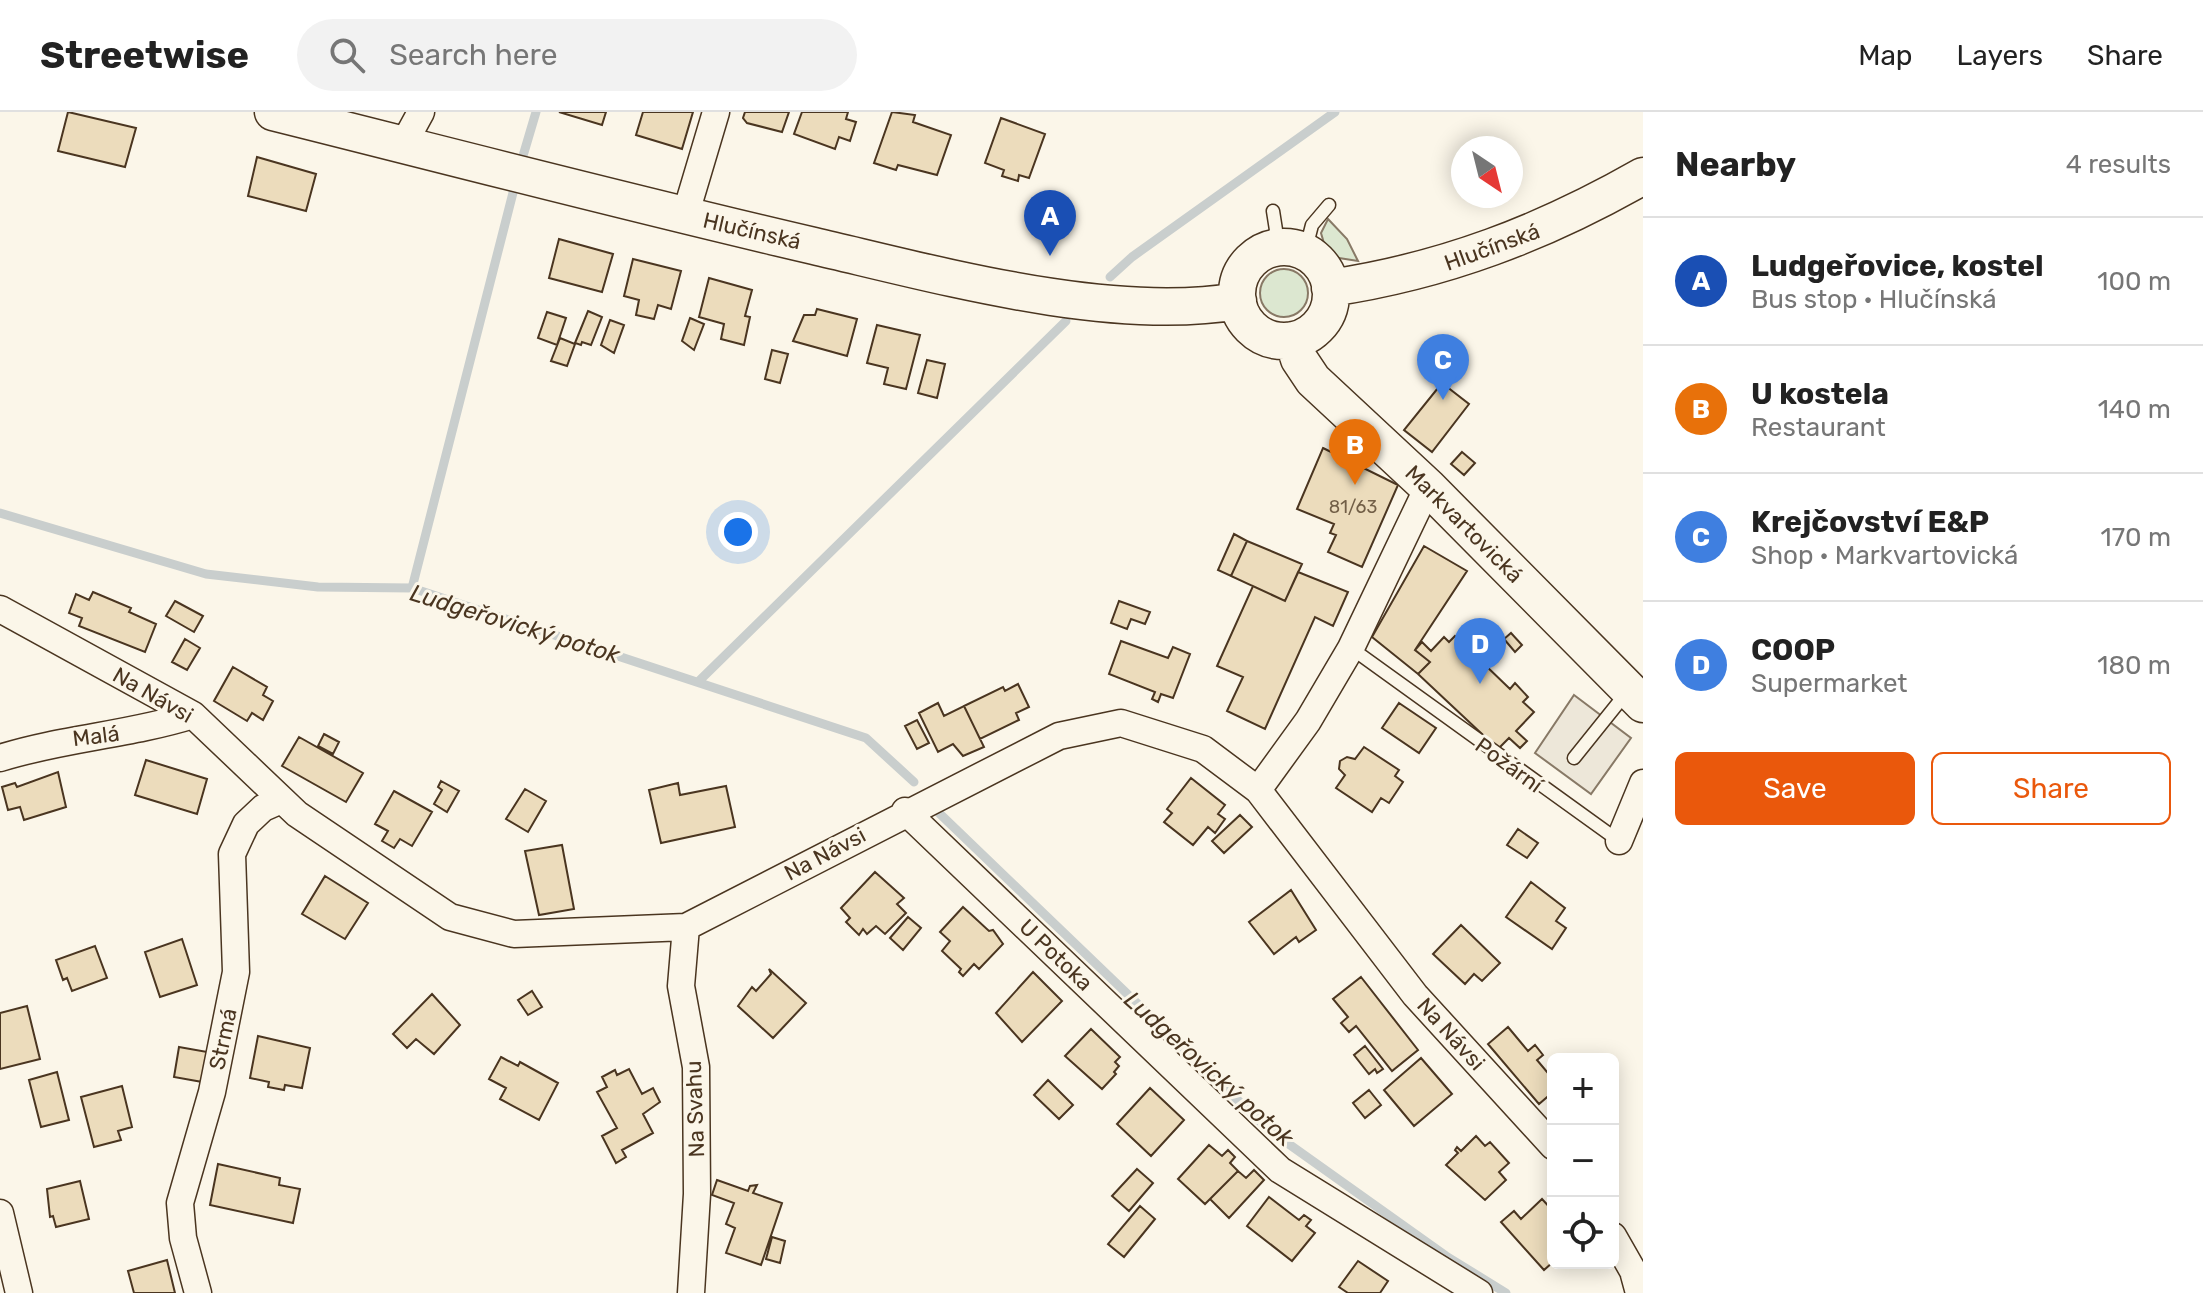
<!DOCTYPE html>
<meta charset="utf-8">
<style>
body{margin:0;font-family:Rubik,sans-serif;background:#f2f2f2;color:#222}
.controls{position:absolute;right:24px;bottom:24px;display:grid;overflow:hidden;border-radius:12px;box-shadow:0 4px 20px #0003}
.controls button{width:72px;height:72px;display:grid;place-items:center;padding:0;border:0;border-bottom:2px solid #e0e0e0;background:#fff;color:#222;font:40px sans-serif}
.compass{position:absolute;left:1451px;top:24px;width:72px;height:72px;border-radius:50%;background:#fff;box-shadow:0 4px 20px #0003;rotate:145deg}
.you{position:absolute;left:738px;top:420px;width:28px;height:28px;margin:-20px;border:6px solid #fff;border-radius:50%;background:#1a73e8;box-shadow:0 0 0 12px #1a73e833}
.badge{display:grid;place-items:center;width:52px;height:52px;border-radius:50%;background:#ea580c;color:#fff;font-size:26px;font-weight:700}
.pin{position:absolute;translate:-50% -66px;filter:drop-shadow(0 2px 4px #0008)}
.pin::after{content:'';position:absolute;top:42px;width:28px;height:24px;background:inherit;clip-path:polygon(0 0,100% 0,50% 100%)}
.list{margin:0;padding:0;list-style:none}
h2{display:flex;justify-content:space-between;align-items:center;height:104px;margin:0;padding:0 32px;font-size:34px}
h2 small{font-size:26px;font-weight:400;color:#767676}
.list li{display:grid;grid-template-columns:52px 1fr auto;gap:24px;align-items:center;box-sizing:border-box;height:128px;padding:0 32px;border-top:2px solid #e0e0e0}
.list b{display:block;font-size:30px;white-space:nowrap}
.list p{margin:0;font-size:26px;white-space:nowrap;color:#767676}
.list em{font-size:26px;font-style:normal;color:#767676}
.actions{display:flex;gap:16px;padding:24px 32px}
.actions a{flex:1;padding:18px 0;border:2px solid #ea580c;border-radius:12px;text-align:center;font-size:28px;color:#ea580c}
.actions .main{background:#ea580c;color:#fff}
.icon{flex:none;width:44px;height:44px;fill:none;stroke:currentColor;stroke-width:2;stroke-linecap:round;stroke-linejoin:round}
.map{position:relative;flex:none;width:1643px;height:1181px;overflow:hidden}
header{display:flex;align-items:center;gap:48px;box-sizing:border-box;height:112px;padding:0 40px;background:#fff;border-bottom:2px solid #e0e0e0}
header strong{font-size:38px}
nav{display:flex;gap:44px;margin-inline-start:auto;font-size:28px}
.search{width:560px;height:72px;background:#f2f2f2;display:flex;align-items:center;gap:20px;box-sizing:border-box;padding:0 28px;border-radius:44px;color:#767676;font-size:30px}
main{display:flex}
aside{flex:1;background:#fff}
.map>svg:first-child{display:block}
.green{fill:#dce7d0;stroke:#887966;stroke-width:2}
.parking{fill:#ede7d9;stroke:#887966;stroke-width:2}
.lines{fill:none;stroke-linecap:round;stroke-linejoin:round}
.stream{stroke:#c9cecd;stroke-width:9}
.building{fill:#ecdcbc;stroke:#4a3520;stroke-width:2}
.lane-casing{stroke:#4a3520;stroke-width:15}
.street-casing{stroke:#4a3520;stroke-width:29}
.secondary-casing{stroke:#4a3520;stroke-width:39}
.lane{stroke:#fbf6e9;stroke-width:12}
.street{stroke:#fbf6e9;stroke-width:26}
.secondary{stroke:#fbf6e9;stroke-width:36}
.labels{text-anchor:middle;dominant-baseline:central;stroke-width:6;stroke-linejoin:round;paint-order:stroke}
.number-label{font-size:18px;fill:#725f47}
.street-label{font-size:22px;fill:#4a3520;stroke:#fbf6e9}
.water-label{font-size:24px;font-style:italic;fill:#4a3520;stroke:#fbf6e9}
</style>
<header>
<strong>Streetwise</strong>
<div class="search"><svg class="icon" aria-label="search" viewBox="0 0 24 24"><circle cx="10" cy="10" r="6"/><path d="M15 15l6 6"/></svg>Search here</div>
<nav><a>Map</a><a>Layers</a><a>Share</a></nav>
</header>
<main>
<div class="map">
<svg width="1643" height="1181" viewBox="0 0 1643 1181">
<rect width="100%" height="100%" fill="#fbf6e9"/>
<path class="green" d="M1328,107L1347,127L1358,149L1339,146L1326,138L1321,121Z
M1260 181a24 24 0 1 1 48 0a24 24 0 1 1-48 0Z"/>
<path class="parking" d="M1574,583L1631,626L1591,682L1535,641Z"/>
<g class="lines">
<path class="stream" d="M520,54L536,0
M1110,165L1132,145L1335,0
M0,401L206,462L318,475L412,476L866,626L914,670
M412,476L516,69
M699,569L1066,209
M939,701L1269,1018L1446,1144L1506,1181"/>
</g>
<path class="building" d="M68,0L136,16L125,55L58,39Z
M559,0H606L602,13Z
M643,0H693L682,37L636,23Z
M745,0H789L782,20L747,11L743,6Z
M802,0H848L846,7L856,10L850,29L839,25L835,37L794,22Z
M892,0L915,3L913,10L951,23L937,63L898,53L896,58L874,51Z
M1001,6L1045,22L1029,66L1019,63L1018,69L1002,64L1004,58L985,51Z
M257,45L316,62L306,99L248,84Z
M559,127L613,142L602,180L549,166Z
M633,147L681,159L671,197L658,193L654,207L636,203L639,188L624,184Z
M709,166L752,178L745,204L750,205L744,233L721,227L724,212L699,205Z
M817,197L857,207L847,244L793,229L804,203H815Z
M588,199L602,205L591,233L582,230L581,233L575,231Z
M547,200L566,206L557,233L538,226Z
M690,206L704,212L694,238L682,229Z
M610,208L624,213L614,241L601,233Z
M877,213L920,223L906,277L884,272L888,256L867,251Z
M560,226L575,232L567,254L551,249Z
M772,238L788,242L780,271L765,267Z
M927,248L945,252L937,286L918,281Z
M1442,271L1469,292L1432,340L1404,318Z
M1323,336L1398,373L1362,455L1328,440L1336,423L1330,421L1334,412L1297,397Z
M1462,340L1475,351L1464,363L1451,352Z
M1234,422L1247,429L1231,464L1218,458Z
M1247,429L1302,452L1285,489L1231,464Z
M1424,434L1467,459L1415,538L1430,550L1418,562L1372,525Z
M1298,460L1348,480L1333,514L1315,505L1265,617L1227,599L1243,565L1217,554L1253,474L1285,489Z
M93,480L131,496L129,500L156,512L145,540L79,514L82,506L69,501L76,482L89,488Z
M175,489L203,504L194,520L166,504Z
M1119,489L1150,500L1145,512L1131,507L1127,517L1111,511Z
M1511,521L1522,533L1515,540L1504,527Z
M1455,524L1510,577L1515,571L1528,585L1523,590L1534,600L1516,619L1527,629L1520,636L1509,626L1498,637L1418,562L1430,550L1415,538L1422,530L1431,539L1444,525L1449,530Z
M185,527L200,536L187,558L172,550Z
M1121,529L1168,546L1173,535L1190,542L1173,586L1161,582L1158,590L1152,587L1155,580L1109,562Z
M233,555L267,575L263,583L273,589L263,608L252,601L247,609L214,589Z
M1018,572L1029,595L1016,601L1019,608L980,627L964,594L1003,575L1005,579Z
M938,591L944,604L964,594L984,635L963,644L953,632L938,640L919,601Z
M1399,591L1436,616L1419,641L1382,616Z
M917,608L929,631L917,637L905,614Z
M324,622L339,630L333,642L318,634Z
M299,625L363,661L346,690L282,654Z
M1364,635L1399,658L1395,664L1403,670L1389,691L1381,686L1372,700L1336,676L1345,663L1339,657L1340,649L1347,645L1355,647Z
M146,648L207,667L197,702L135,683Z
M58,660L66,695L24,708L20,695L8,698L2,675L15,671L17,675Z
M1191,666L1225,693L1218,702L1225,707L1215,721L1208,715L1193,733L1164,710L1172,701L1167,697Z
M441,669L459,679L447,700L434,692L442,678L438,675Z
M678,671L680,683L726,674L735,715L661,731L649,678Z
M525,677L546,689L528,720L506,707Z
M394,679L432,700L412,734L400,727L394,736L382,729L388,719L375,712Z
M1240,703L1252,715L1224,741L1212,729Z
M1518,717L1538,731L1527,746L1507,733Z
M562,733L574,797L539,803L525,739Z
M875,760L904,786L897,792L906,801L885,822L876,814L867,822L863,817L859,823L846,810L850,806L841,796Z
M325,764L368,791L345,827L302,802Z
M1531,770L1565,796L1556,809L1566,816L1552,837L1506,805Z
M1291,778L1316,818L1299,830L1296,825L1274,842L1249,810Z
M963,795L989,819L993,818L1003,832L979,857L974,852L963,864L959,860L961,857L942,839L950,829L940,820Z
M908,805L921,816L903,838L890,826Z
M1461,813L1500,851L1482,869L1474,862L1465,872L1433,842Z
M182,827L197,873L160,885L145,840Z
M95,834L107,866L72,879L67,866L63,868L56,848Z
M769,857L806,891L773,926L738,894L752,875L756,879L771,862Z
M1033,860L1062,889L1022,930L996,901Z
M1361,865L1418,938L1392,959L1356,914L1349,920L1341,911L1348,905L1333,887Z
M532,879L542,895L528,903L518,888Z
M432,882L460,913L434,942L416,927L407,936L393,922Z
M27,894L40,947L0,957V901Z
M1508,915L1528,939L1535,933L1543,943L1537,948L1553,967V980L1539,992L1488,932Z
M1091,917L1120,945L1115,950L1119,954L1114,960L1116,962L1102,977L1065,944Z
M258,924L310,936L302,976L285,973L284,978L268,975L269,970L250,966Z
M1365,934L1383,957L1377,961L1375,957L1369,962L1354,943Z
M179,935L213,941L208,971L174,965Z
M501,945L518,954L520,950L558,971L539,1008L500,987L506,976L489,967Z
M1421,946L1452,982L1414,1014L1384,978Z
M629,957L642,982L653,976L660,990L643,1002L653,1021L622,1038L626,1045L616,1051L602,1024L617,1016L597,980L607,975L602,965L615,958L617,963Z
M57,960L69,1008L41,1015L29,968Z
M1048,968L1073,993L1059,1007L1034,983Z
M122,974L132,1015L118,1019L121,1028L94,1035L81,985Z
M1150,976L1184,1008L1151,1044L1117,1012Z
M1369,978L1381,993L1365,1006L1353,991Z
M1476,1024L1485,1034L1490,1030L1509,1051L1499,1060L1506,1068L1485,1088L1446,1053L1458,1041L1455,1038L1457,1035L1461,1039Z
M1209,1033L1222,1044L1228,1038L1235,1045L1230,1051L1238,1059L1205,1092L1178,1067Z
M218,1052L280,1066L279,1073L300,1077L293,1111L210,1093Z
M1137,1057L1153,1071L1129,1099L1112,1084Z
M1254,1058L1264,1068L1229,1106L1210,1087L1238,1059L1246,1066Z
M717,1068L748,1079L750,1074L757,1073L753,1081L782,1091L761,1153L726,1141L735,1116L726,1112L734,1091L712,1083Z
M80,1069L89,1107L56,1115L53,1104L50,1105L47,1077Z
M1269,1085L1299,1108L1304,1103L1311,1108L1306,1114L1315,1121L1292,1149L1247,1114Z
M1542,1087L1553,1099V1150L1544,1158L1501,1110L1514,1099L1521,1107Z
M1140,1094L1155,1107L1124,1145L1108,1132Z
M772,1125L785,1129L780,1151L766,1147Z
M167,1148L175,1181H134L128,1159Z
M1358,1149L1388,1169L1380,1181H1348L1339,1175Z"/>
<g class="lines">
<defs>
<path id="lane" d="M1271,137L1276,118L1273,99
M1305,140L1312,113L1329,93
M1351,536L1619,729
M1574,646L1627,580"/>
<path id="street" d="M403,33L421,0
M685,104L716,0
M0,497L193,603L297,702L450,805L514,822L686,815L1059,624L1121,611L1203,637L1258,678L1415,883L1553,1034
M0,646C64,626 129,623 193,603
M1258,678L1308,609L1351,536L1428,375
M905,699L1280,1058L1479,1181
M1619,729L1643,671
M686,815L681,874L696,955L697,1082L691,1181
M0,1101L19,1181
M1613,1124L1633,1159L1639,1181
M198,1181L183,1126L180,1091L212,980L236,860L232,742L246,712L263,696L281,688"/>
<path id="secondary" d="M273,0C453,45 633,92 814,134C939,163 1110,211 1238,189
M1237 182a47 47 0 1 1 94 0a47 47 0 1 1-94 0Z
M1330,176C1444,159 1543,121 1643,64
M1293,228L1299,247L1313,268L1428,375L1643,592"/>
</defs>
<use href="#lane" class="lane-casing"/>
<use href="#street" class="street-casing"/>
<use href="#secondary" class="secondary-casing"/>
<use href="#lane" class="lane"/>
<use href="#street" class="street"/>
<use href="#secondary" class="secondary"/>
</g>
<g class="labels">
<g class="number-label">
<text x="1353" y="395">81/63</text>
</g>
<g class="street-label">
<text transform="translate(752 119) rotate(13)">Hlučínská</text>
<text transform="translate(1492 135) rotate(-20)">Hlučínská</text>
<text transform="translate(1464 412) rotate(45)">Markvartovická</text>
<text transform="translate(153 583) rotate(30)">Na Návsi</text>
<text transform="translate(96 624) rotate(-7)">Malá</text>
<text transform="translate(1509 653) rotate(36)">Požární</text>
<text transform="translate(825 742) rotate(-28)">Na Návsi</text>
<text transform="translate(1056 843) rotate(44)">U Potoka</text>
<text transform="translate(1451 922) rotate(48)">Na Návsi</text>
<text transform="translate(223 927) rotate(-78)">Strmá</text>
<text transform="translate(695 997) rotate(-92)">Na Svahu</text>
</g>
<g class="water-label">
<text transform="translate(515 512) rotate(17)">Ludgeřovický potok</text>
<text transform="translate(1209 957) rotate(42)">Ludgeřovický potok</text>
</g>
</g>
</svg>
<div class="controls">
<button>+</button>
<button>−</button>
<button><svg class="icon" aria-label="locate" viewBox="0 0 24 24"><circle cx="12" cy="12" r="6"/><path d="M12 2v4M12 18v4M2 12h4M18 12h4"/></svg></button>
</div>
<svg class="compass" viewBox="-18 -18 36 36"><path d="M0-13l5 13h-10z" fill="#e53935"/><path d="M0 13l5-13h-10z" fill="#767676"/></svg>
<div class="you"></div>
<div class="pin badge" style="left:1050px;top:144px;background:#1a4fb4">A</div>
<div class="pin badge" style="left:1355px;top:373px;background:#e8710a">B</div>
<div class="pin badge" style="left:1443px;top:288px;background:#3f7fe0">C</div>
<div class="pin badge" style="left:1480px;top:572px;background:#3f7fe0">D</div>
</div>
<aside>
<h2>Nearby<small>4 results</small></h2>
<ul class="list">
<li><span class="badge" style="background:#1a4fb4">A</span><div><b>Ludgeřovice, kostel</b><p>Bus stop · Hlučínská</p></div><em>100 m</em></li>
<li><span class="badge" style="background:#e8710a">B</span><div><b>U kostela</b><p>Restaurant</p></div><em>140 m</em></li>
<li><span class="badge" style="background:#3f7fe0">C</span><div><b>Krejčovství E&amp;P</b><p>Shop · Markvartovická</p></div><em>170 m</em></li>
<li><span class="badge" style="background:#3f7fe0">D</span><div><b>COOP</b><p>Supermarket</p></div><em>180 m</em></li>
</ul>
<div class="actions"><a class="main">Save</a><a>Share</a></div>
</aside>
</main>
